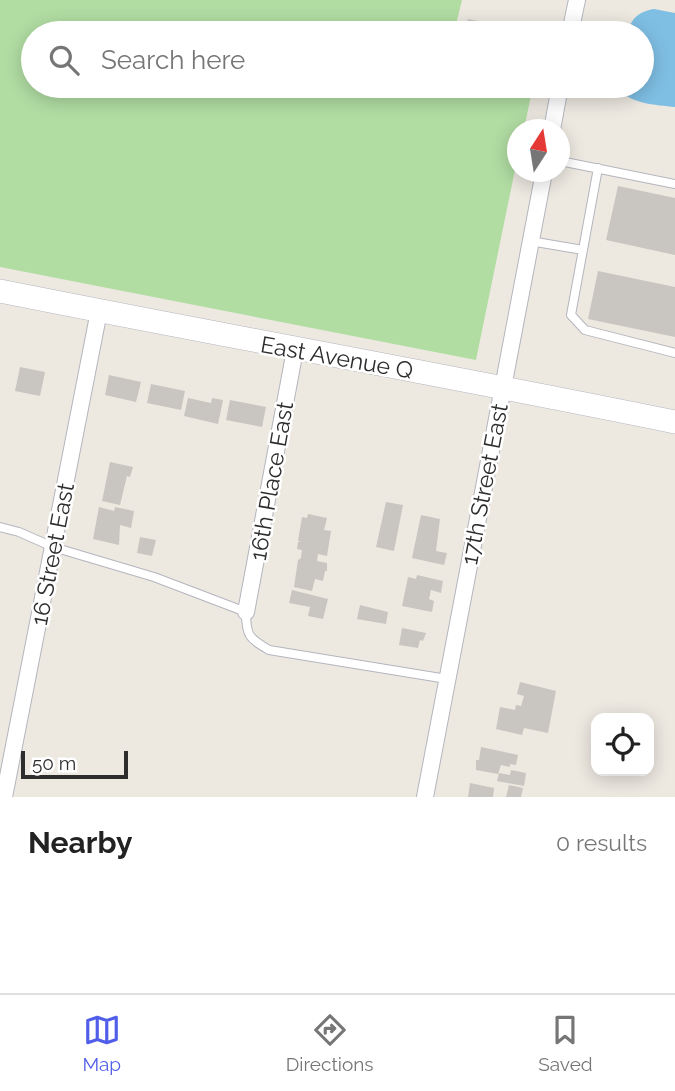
<!DOCTYPE html>
<style>
body{margin:0;font-family:Raleway,sans-serif;background:#f6f6f6;color:#222}
.controls{position:absolute;right:21px;bottom:21px;display:grid;overflow:hidden;border-radius:14px;box-shadow:0 4px 18px #0003}
.controls button{width:63px;height:63px;display:grid;place-items:center;padding:0;border:0;border-bottom:2px solid #e0e0e0;background:#fff;color:#222;font:35px sans-serif}
.compass{position:absolute;left:507px;top:119px;width:63px;height:63px;border-radius:50%;background:#fff;box-shadow:0 4px 18px #0003;rotate:12deg}
.scale{position:absolute;left:21px;bottom:18px;width:107px;box-sizing:border-box;padding-left:7px;border:4px solid #2d2d2d;border-top:0;font-size:19px;line-height:24px;white-space:nowrap;color:#2d2d2d;-webkit-text-stroke:5px #fff;paint-order:stroke}
.list{margin:0;padding:0;list-style:none}
h2{display:flex;justify-content:space-between;align-items:center;height:91px;margin:0;padding:0 28px;font-size:30px}
h2 small{font-size:23px;font-weight:400;color:#767676}
.icon{flex:none;width:38px;height:38px;fill:none;stroke:currentColor;stroke-width:2;stroke-linecap:round;stroke-linejoin:round}
.map{position:relative;flex:none;width:675px;height:797px;overflow:hidden}
.search{position:absolute;background:#fff;box-shadow:0 4px 18px #0003;left:21px;right:21px;top:21px;height:77px;display:flex;align-items:center;gap:18px;box-sizing:border-box;padding:0 24px;border-radius:38px;color:#767676;font-size:26px}
.sheet{height:196px;background:#fff}
nav{display:flex;justify-content:space-around;align-items:center;box-sizing:border-box;height:98px;border-top:2px solid #e0e0e0;background:#fff;font-size:19px;color:#767676}
nav a{display:grid;justify-items:center;gap:4px}
nav .on{color:#515ee9}
.map>svg:first-child{display:block}
.green{fill:#b1dda3}
.water{fill:#7fbfe4}
.building{fill:#c9c5c0}
.lines{fill:none;stroke-linecap:round;stroke-linejoin:round}
.service-casing{stroke:#b4b5bf;stroke-width:10}
.minor-casing{stroke:#b4b5bf;stroke-width:18}
.secondary-casing{stroke:#b4b5bf;stroke-width:24}
.service{stroke:#fff;stroke-width:8}
.minor{stroke:#fff;stroke-width:16}
.secondary{stroke:#fff;stroke-width:23}
.labels{text-anchor:middle;dominant-baseline:central;stroke-width:5;stroke-linejoin:round;paint-order:stroke}
.street-label{font-size:23px;fill:#2d2d2d;stroke:#fff}
</style>
<div class="map">
<svg width="675" height="797" viewBox="0 0 675 797">
<rect width="100%" height="100%" fill="#ede9e1"/>
<path class="green" d="M0,0H462L454,33H33V86H533L524,129L518,130L517,160L476,360L0,267Z"/>
<path class="water" d="M654,9L675,13V107C657,105 626,104 618,86H642V33H627C632,18 638,12 654,9Z"/>
<path class="building" d="M468,19L499,25L497,33H465Z
M618,186L675,198V255L606,240Z
M598,271L675,287V337L588,319Z
M20,367L45,372L40,396L15,391Z
M109,375L141,382L136,402L105,395Z
M151,384L185,391L181,410L147,403Z
M188,398L211,403L212,398L223,400L218,424L184,416Z
M230,400L266,407L262,427L226,420Z
M110,462L133,467L130,477L127,476L120,505L102,501Z
M386,502L403,505L394,551L376,547Z
M99,507L114,511L115,507L134,511L131,528L120,525L119,545L93,539Z
M308,514L327,518L324,530L331,531L327,556L318,554L317,561L327,563V571H325L323,581L315,579L312,591L294,587L298,560L301,558L302,550L297,549L298,542H302L298,541L302,517L307,518Z
M421,515L440,519L436,551L447,553L444,565L412,558Z
M140,537L156,540L152,556L137,553Z
M417,575L443,581L441,593L431,590L429,599L434,601L432,612L402,606L408,577L416,579Z
M292,590L328,599L323,619L308,616L310,607L289,603Z
M360,605L388,612L386,624L357,619Z
M402,628L426,633L423,641L420,640L418,648L399,645Z
M520,682L556,691L548,733L524,728L522,735L496,729L500,707L515,710L516,705L521,706L524,696L517,694Z
M481,747L518,755L516,765L510,764V767L501,765L498,774L476,770V760H479Z
M511,770L526,773L524,786L497,781L499,773L510,775Z
M470,783L494,788L493,797H468Z
M509,785L523,788L521,797H506Z"/>
<g class="lines">
<defs>
<path id="service" d="M560,161L675,184
M598,168L571,315L585,330L675,353
M530,241L583,250
M0,527L19,532L53,547L154,577L246,612C246,636 249,638 269,650L447,679"/>
<path id="minor" d="M570,33L577,0
M552,130L560,86
M246,612L295,350
M4,797L99,311
M425,797L544,172"/>
<path id="secondary" d="M0,291C225,336 450,376 675,422"/>
</defs>
<use href="#service" class="service-casing"/>
<use href="#minor" class="minor-casing"/>
<use href="#secondary" class="secondary-casing"/>
<use href="#service" class="service"/>
<use href="#minor" class="minor"/>
<use href="#secondary" class="secondary"/>
</g>
<g class="labels">
<g class="street-label">
<text transform="translate(337 357) rotate(10)">East Avenue Q</text>
<text transform="translate(271 481) rotate(-80)">16th Place East</text>
<text transform="translate(484 484) rotate(-79)">17th Street East</text>
<text transform="translate(52 554) rotate(-79)">16 Street East</text>
</g>
</g>
</svg>
<div class="controls">
<button><svg class="icon" aria-label="locate" viewBox="0 0 24 24"><circle cx="12" cy="12" r="6"/><path d="M12 2v4M12 18v4M2 12h4M18 12h4"/></svg></button>
</div>
<svg class="compass" viewBox="-18 -18 36 36"><path d="M0-13l5 13h-10z" fill="#e53935"/><path d="M0 13l5-13h-10z" fill="#767676"/></svg>
<div class="scale">50 m</div>
<div class="search"><svg class="icon" aria-label="search" viewBox="0 0 24 24"><circle cx="10" cy="10" r="6"/><path d="M15 15l6 6"/></svg>Search here</div>
</div>
<section class="sheet">
<h2>Nearby<small>0 results</small></h2>
<ul class="list">
</ul>
</section>
<nav>
<a class="on"><svg class="icon" aria-label="map" viewBox="0 0 24 24"><path d="M3 6l6-2 6 2 6-2v14l-6 2-6-2-6 2zM9 4v14M15 6v14"/></svg>Map</a>
<a><svg class="icon" aria-label="directions" viewBox="0 0 24 24"><path d="M12 3l9 9-9 9-9-9zM9 14v-3h6M13 9l2 2-2 2"/></svg>Directions</a>
<a><svg class="icon" aria-label="saved" viewBox="0 0 24 24"><path d="M7 4h10v16l-5-4-5 4z"/></svg>Saved</a>
</nav>
